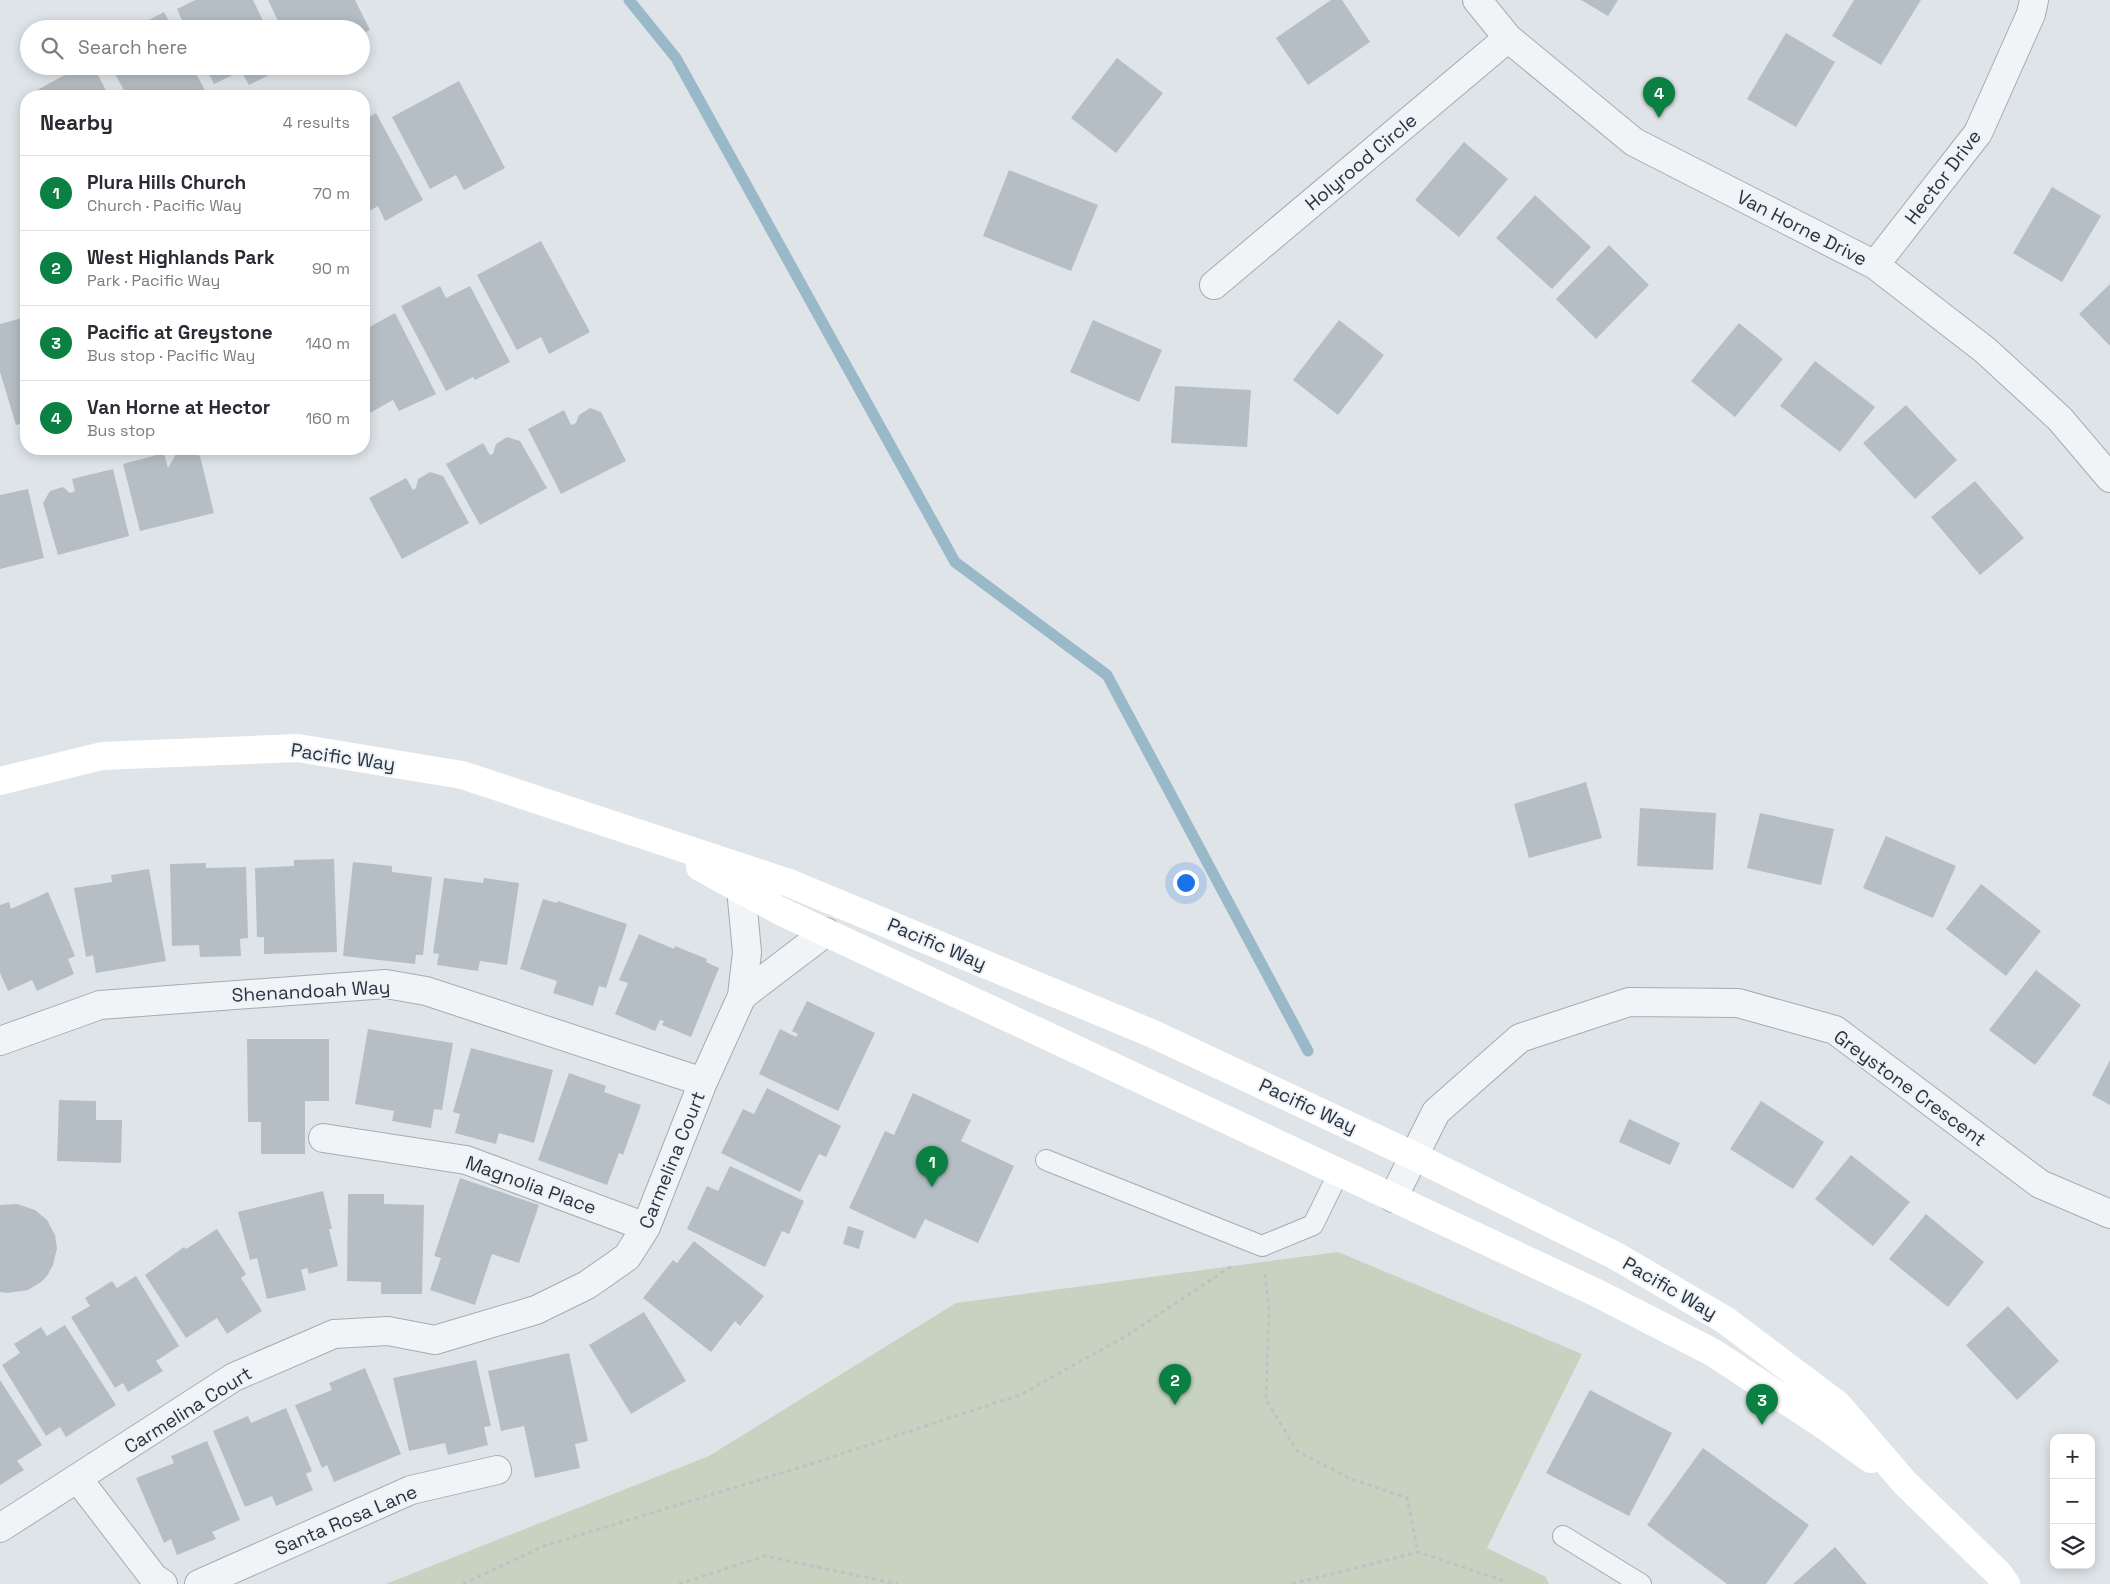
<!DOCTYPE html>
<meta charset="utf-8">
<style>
body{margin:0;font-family:"Space Grotesk",sans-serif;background:#f2f2f3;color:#2b2b33}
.controls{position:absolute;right:15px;bottom:15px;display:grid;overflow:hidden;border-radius:10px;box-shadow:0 2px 12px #0003}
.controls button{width:45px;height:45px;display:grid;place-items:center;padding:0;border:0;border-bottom:1px solid #e1e1e2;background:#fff;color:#2b2b33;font:25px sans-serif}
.you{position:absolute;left:1185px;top:882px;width:18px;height:18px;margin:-12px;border:4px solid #fff;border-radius:50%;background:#1a73e8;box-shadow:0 0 0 8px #1a73e833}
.badge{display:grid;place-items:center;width:32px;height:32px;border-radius:50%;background:#0b8043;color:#fff;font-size:16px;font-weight:700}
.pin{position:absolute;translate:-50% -41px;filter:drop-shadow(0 1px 2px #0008)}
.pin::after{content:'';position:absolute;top:26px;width:18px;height:15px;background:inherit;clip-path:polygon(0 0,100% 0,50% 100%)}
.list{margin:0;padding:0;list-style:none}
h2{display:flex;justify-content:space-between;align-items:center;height:65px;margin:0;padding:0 20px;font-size:21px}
h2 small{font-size:16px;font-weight:400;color:#7c7c81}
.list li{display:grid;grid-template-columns:32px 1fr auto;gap:15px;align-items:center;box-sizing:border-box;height:75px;padding:0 20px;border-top:1px solid #e1e1e2}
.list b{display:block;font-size:19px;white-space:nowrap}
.list p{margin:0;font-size:16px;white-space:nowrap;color:#7c7c81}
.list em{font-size:16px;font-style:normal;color:#7c7c81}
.icon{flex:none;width:28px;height:28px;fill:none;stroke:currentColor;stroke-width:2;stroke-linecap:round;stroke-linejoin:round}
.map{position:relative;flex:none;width:2110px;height:1584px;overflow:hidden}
.search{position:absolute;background:#fff;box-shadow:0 2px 12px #0003;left:20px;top:20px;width:350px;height:55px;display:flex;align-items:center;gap:12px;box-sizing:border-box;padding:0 18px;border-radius:28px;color:#7c7c81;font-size:19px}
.panel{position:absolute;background:#fff;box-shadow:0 2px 12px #0003;left:20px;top:90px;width:350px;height:365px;border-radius:20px}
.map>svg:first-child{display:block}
.green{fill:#c7d2c0}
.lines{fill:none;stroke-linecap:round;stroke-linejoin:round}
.stream{stroke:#99b8c8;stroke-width:11}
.building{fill:#b6bec5}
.service-casing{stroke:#a4acb2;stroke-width:22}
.minor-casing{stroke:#a4acb2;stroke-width:30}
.path{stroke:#bdc2c6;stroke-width:3;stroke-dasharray:4 4;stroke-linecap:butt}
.service{stroke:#f1f4f6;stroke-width:20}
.minor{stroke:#f1f4f6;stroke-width:28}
.secondary{stroke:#fff;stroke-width:28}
.labels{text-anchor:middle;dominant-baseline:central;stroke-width:4;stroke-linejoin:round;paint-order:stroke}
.street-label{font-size:19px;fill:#28343f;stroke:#eef2f6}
</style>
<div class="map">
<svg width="2110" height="1584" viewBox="0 0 2110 1584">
<rect width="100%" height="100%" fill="#dfe4e8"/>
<path class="green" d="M1338,1252L1582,1354L1487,1548L1546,1577L1549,1584H386L709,1456L956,1303Z"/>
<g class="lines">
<path class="stream" d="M629,0L676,58L955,562L1107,675L1308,1051"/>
</g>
<path class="building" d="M195,0H253L267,29H186L177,9Z
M268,0H355L370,30L361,34V29H282Z
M1331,0H1342L1370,42L1308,85L1276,38Z
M1581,0H1618L1608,16Z
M1854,0H1921L1881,65L1832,36Z
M164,12L173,29H132Z
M1786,33L1835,62L1796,127L1747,99Z
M1117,58L1163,93L1116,153L1071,118Z
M81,66H93L109,96H31L30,94Z
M111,66H192L208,96H127Z
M205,66H287L249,85L241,71L214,84Z
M459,81L505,168L464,190L456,175L430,189L392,117Z
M376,113L423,200L385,221L378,206L364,214V120Z
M1464,142L1508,179L1459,237L1415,200Z
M1009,170L1098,205L1071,271L983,236Z
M2052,187L2101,216L2062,282L2013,253Z
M1535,195L1591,247L1552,289L1496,238Z
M541,241L590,332L549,354L541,337L517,350L477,275Z
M1609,245L1649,285L1596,339L1556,299Z
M2110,284V346L2079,314Z
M440,286L446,298L470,286L510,362L475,380L473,377L446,391L401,306Z
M395,313L436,394L399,411L393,400L368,414L364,407V330Z
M26,317V422L16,425L0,372V324Z
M1093,320L1162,350L1139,402L1070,372Z
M1339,320L1384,355L1338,415L1293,380Z
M1739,323L1783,359L1735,417L1691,381Z
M1815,361L1875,407L1840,452L1780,406Z
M1175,386L1251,390L1247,447L1171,443Z
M1906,405L1957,460L1915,499L1863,443Z
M590,408L601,412L626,461L561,494L528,429L564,410L571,425L576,423L579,415Z
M507,437L520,441L547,488L480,525L446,464L483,443L490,455L493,454L496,444Z
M190,450L200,456L214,513L140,531L123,464L164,453L168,468L176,454Z
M113,469L129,536L58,555L43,503L50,491L63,487L70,493L75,491L72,479Z
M430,472L443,476L469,523L402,559L369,498L406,478L413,490L416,488L418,479Z
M1975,481L2024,538L1980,575L1931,517Z
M28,489L44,558L0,569V495Z
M1586,782L1602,838L1529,858L1514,804Z
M1640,808L1716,813L1713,870L1637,866Z
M1760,813L1834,829L1821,885L1747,868Z
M1886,836L1956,866L1933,918L1863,888Z
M334,859L337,952L264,954V937H257L255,868L294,866V860Z
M353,862L392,866V872L432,877L423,955H416L415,964L343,956Z
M206,863V868L246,867L248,938L240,939L241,956L200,957L199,945L172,946L170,864Z
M149,869L166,961L96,973L93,955L86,957L74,888L112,882L111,875Z
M444,878L483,883L484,878L519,883L507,965L480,961L478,971L437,965L439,954L433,953Z
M1981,884L2041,931L2006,976L1946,929Z
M48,892L75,956L68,959L74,974L37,991L32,980L8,991L0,973V905L9,902L11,909Z
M543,899L557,903L558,901L627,924L606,988L599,986L593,1006L553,993L557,981L520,969Z
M639,934L674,949L675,946L707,959L706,962L719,968L691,1037L662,1025L664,1021L660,1020L655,1031L615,1014L628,983L619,980Z
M2036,970L2081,1005L2035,1065L1989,1030Z
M807,1001L875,1033L838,1111L759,1074L780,1029L796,1037L798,1034L792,1031Z
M368,1029L453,1043L442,1110L434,1109L431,1128L392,1121L394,1111L355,1104Z
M247,1039H329V1101H305V1154H261V1122H248Z
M471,1048L553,1070L534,1143L499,1133L496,1144L455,1133L460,1114L453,1112Z
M2110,1060V1105L2092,1095Z
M569,1073L606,1086L604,1092L641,1105L623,1155L619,1153L607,1185L538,1160Z
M767,1088L841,1126L826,1157L819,1154L800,1192L721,1153L743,1109L754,1114Z
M913,1093L971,1120L961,1141L1014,1166L978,1243L925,1219L915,1239L849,1208L885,1131L894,1135Z
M59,1100L96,1101V1120H122L121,1163L57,1161Z
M1761,1101L1824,1142L1793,1189L1730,1149Z
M1629,1119L1680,1143L1670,1165L1619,1142Z
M1851,1155L1910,1202L1873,1246L1815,1199Z
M730,1166L804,1201L789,1234L782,1231L765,1267L687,1229L707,1186L718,1191Z
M460,1178L539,1205L519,1263L492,1254L475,1305L430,1290L441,1258L434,1256Z
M323,1191L332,1229H329L338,1266L309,1274L307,1268L301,1270L306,1290L267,1299L257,1258L250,1260L238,1212Z
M348,1194H384V1204L424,1205L422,1294H381V1282L347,1281Z
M17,1204L35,1210L47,1220L55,1235L57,1248L53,1265L47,1276L41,1282L28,1290L7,1293L0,1292V1205Z
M1926,1214L1984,1262L1948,1307L1889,1259Z
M848,1226L864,1231L859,1249L843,1244Z
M217,1229L246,1274L241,1278L262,1311L227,1334L217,1318L186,1338L145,1275L184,1247L186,1249Z
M694,1241L764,1296L740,1326L735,1321L711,1352L643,1298L673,1260L677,1263Z
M136,1276L179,1346L156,1361L163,1371L128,1392L123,1383L115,1388L71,1317L90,1306L85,1298L112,1281L117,1288Z
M2008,1306L2059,1361L2017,1400L1966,1345Z
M644,1312L686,1381L631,1414L589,1345Z
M65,1325L116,1405L66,1437L60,1427L46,1436L2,1365L20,1353L14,1344L41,1327L47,1336Z
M569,1353L588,1441L575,1444L580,1468L535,1478L524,1426L501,1431L488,1371Z
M476,1360L491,1426L484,1427L488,1445L448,1455L445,1443L409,1451L393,1378Z
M365,1368L401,1454L334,1482L327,1465L322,1468L295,1405L332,1390L329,1383Z
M0,1380L42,1445L17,1461L24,1470L0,1485Z
M1590,1390L1672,1433L1629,1516L1546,1473Z
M286,1408L312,1471L306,1474L313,1490L276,1506L272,1496L245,1507L213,1431L248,1416L251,1423Z
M207,1441L240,1520L212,1532L216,1539L177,1555L171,1539L164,1543L136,1478L174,1463L171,1456Z
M1703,1448L1809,1525L1766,1584H1727L1647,1525Z
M1835,1547L1867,1584H1793Z"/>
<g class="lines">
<defs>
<path id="service" d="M1046,1160L1262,1246L1313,1225L1339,1172
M1563,1536L1641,1584"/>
<path id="minor" d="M1477,0L1508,38L1634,142L1875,265L1985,350L2060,419L2110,478
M1875,265L1978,133L2031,14L2034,0
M1214,285L1508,38
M742,996L826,932
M0,1041L100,1005L386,984L426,991L703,1082
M323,1138L466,1160L646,1227
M1393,1198L1436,1112L1520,1038L1629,1002L1738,1003L1835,1030L2040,1184L2110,1214
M78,1479L154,1578L163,1584
M0,1528L234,1377L334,1334L388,1331L435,1340L536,1310L587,1285L627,1257L646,1227L703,1082L742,996L747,952L741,889
M199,1584L411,1490L497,1470"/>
</defs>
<use href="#service" class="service-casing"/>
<use href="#minor" class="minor-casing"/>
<path class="path" d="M1265,1274L1269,1313L1266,1399L1297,1451L1349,1478L1407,1498L1418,1552
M463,1584L544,1546L808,1465L1022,1394L1126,1336L1232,1266
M679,1584L765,1556L898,1584
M1292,1584L1418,1552L1504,1581L1505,1584"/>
<use href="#service" class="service"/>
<use href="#minor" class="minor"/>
<path class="secondary" d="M0,781L102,756L298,748L462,775L789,883L1151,1033L1414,1156L1616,1256L1725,1320L1838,1405L1905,1483L1998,1573L2006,1584
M700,867L780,911L1597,1293L1712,1352L1822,1424L1871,1459"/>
</g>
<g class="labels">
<g class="street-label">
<text transform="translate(1361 162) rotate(-40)">Holyrood Circle</text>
<text transform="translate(1943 177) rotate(-53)">Hector Drive</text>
<text transform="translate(1802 228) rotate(27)">Van Horne Drive</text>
<text transform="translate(343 757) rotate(8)">Pacific Way</text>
<text transform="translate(937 944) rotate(23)">Pacific Way</text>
<text transform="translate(311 991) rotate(-3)">Shenandoah Way</text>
<text transform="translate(1910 1088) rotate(36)">Greystone Crescent</text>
<text transform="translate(1308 1106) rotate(25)">Pacific Way</text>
<text transform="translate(672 1160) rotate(-68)">Carmelina Court</text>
<text transform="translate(531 1185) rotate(20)">Magnolia Place</text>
<text transform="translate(1670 1288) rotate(30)">Pacific Way</text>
<text transform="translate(188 1410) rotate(-32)">Carmelina Court</text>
<text transform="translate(346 1520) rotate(-23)">Santa Rosa Lane</text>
</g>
</g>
</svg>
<div class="controls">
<button>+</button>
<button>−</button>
<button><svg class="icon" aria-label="layers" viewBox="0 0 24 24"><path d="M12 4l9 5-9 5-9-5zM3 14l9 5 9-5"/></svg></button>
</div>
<div class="you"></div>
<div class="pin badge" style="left:932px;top:1187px">1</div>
<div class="pin badge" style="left:1175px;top:1405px">2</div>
<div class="pin badge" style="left:1762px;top:1425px">3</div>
<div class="pin badge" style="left:1659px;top:118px">4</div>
<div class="search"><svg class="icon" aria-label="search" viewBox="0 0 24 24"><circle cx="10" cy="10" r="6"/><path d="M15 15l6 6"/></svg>Search here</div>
<section class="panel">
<h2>Nearby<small>4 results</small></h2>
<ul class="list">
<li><span class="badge">1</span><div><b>Plura Hills Church</b><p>Church · Pacific Way</p></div><em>70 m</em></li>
<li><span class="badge">2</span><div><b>West Highlands Park</b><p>Park · Pacific Way</p></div><em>90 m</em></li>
<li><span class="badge">3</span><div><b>Pacific at Greystone</b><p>Bus stop · Pacific Way</p></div><em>140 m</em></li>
<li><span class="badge">4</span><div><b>Van Horne at Hector</b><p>Bus stop</p></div><em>160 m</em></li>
</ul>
</section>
</div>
